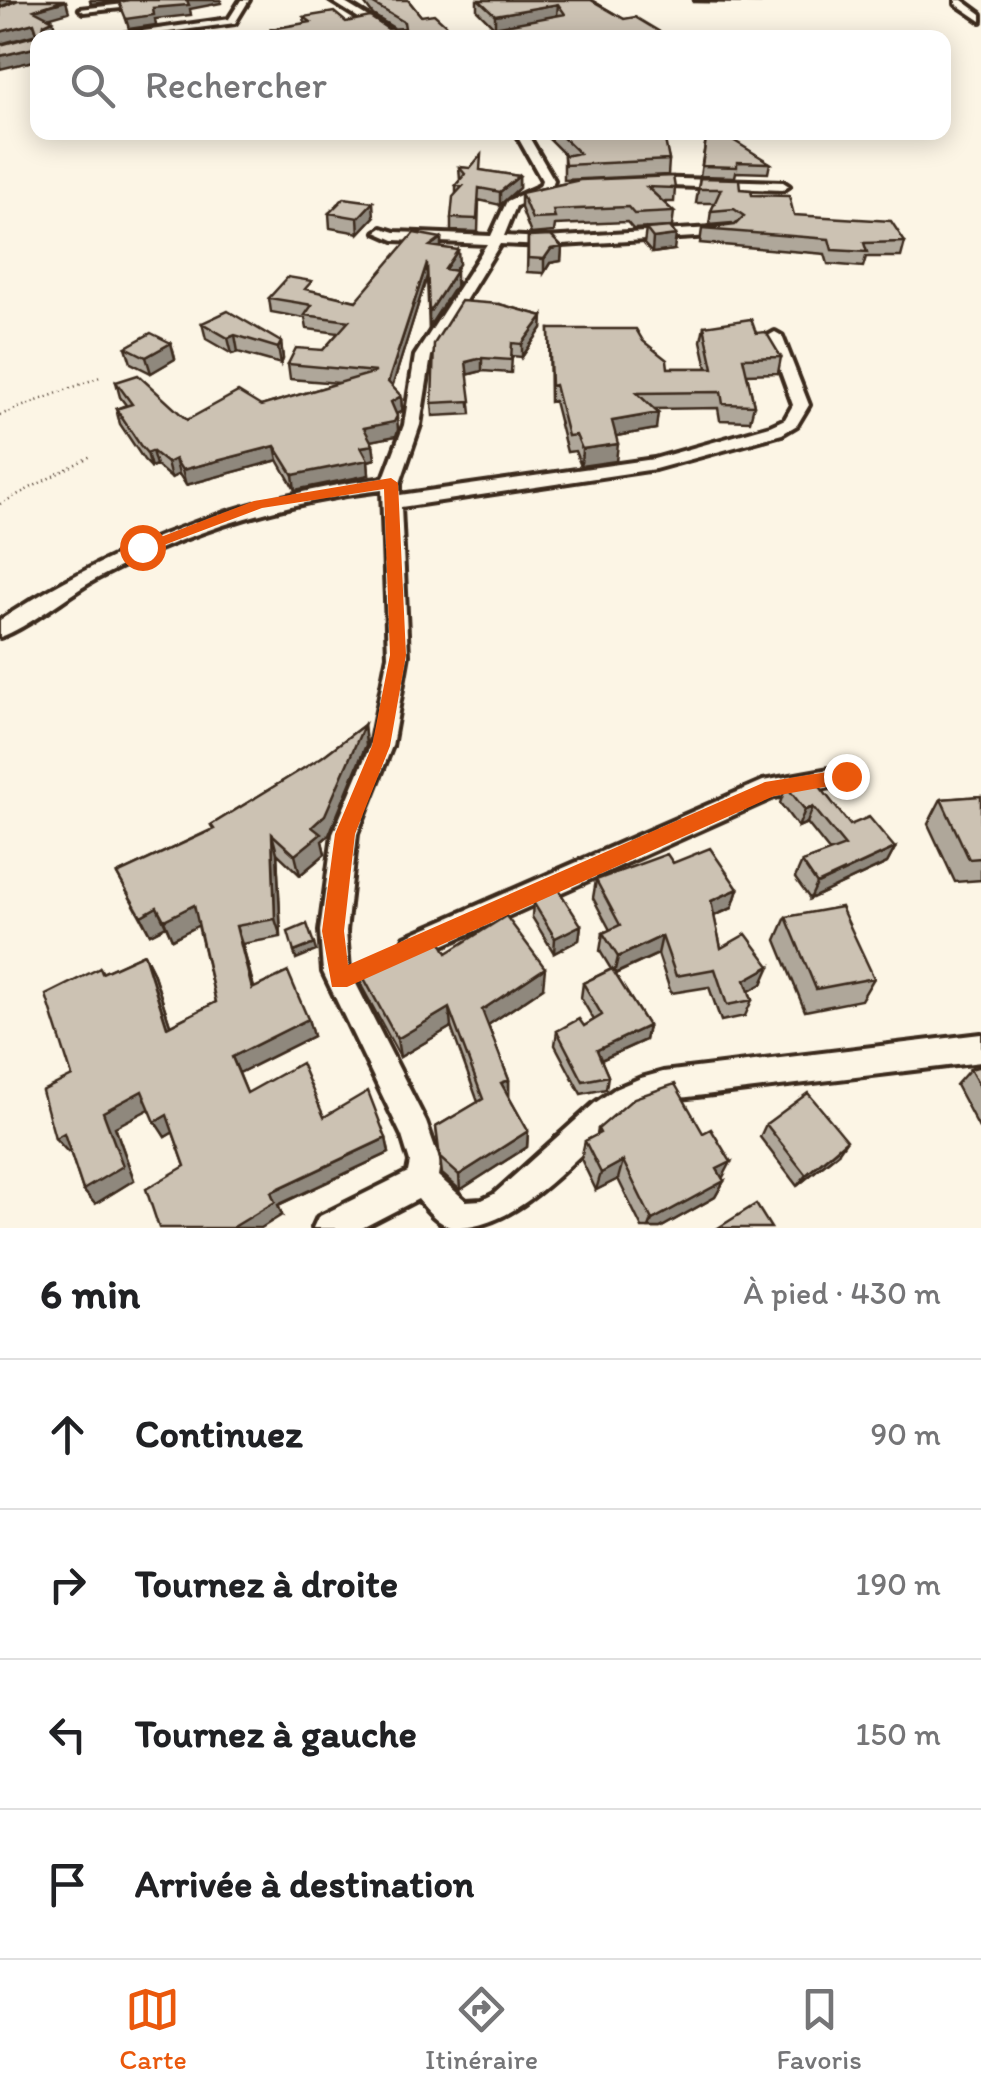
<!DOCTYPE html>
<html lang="fr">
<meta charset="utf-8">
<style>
body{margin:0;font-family:Itim,sans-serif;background:#f2f2f2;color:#202124}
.stop{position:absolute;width:30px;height:30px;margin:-22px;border:8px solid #ea580c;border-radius:50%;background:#fff}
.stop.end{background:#ea580c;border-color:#fff;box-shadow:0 2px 10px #0008}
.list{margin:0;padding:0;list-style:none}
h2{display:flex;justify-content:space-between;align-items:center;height:130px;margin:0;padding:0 40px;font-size:42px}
h2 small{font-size:32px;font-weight:400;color:#757577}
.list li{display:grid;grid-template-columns:65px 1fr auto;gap:30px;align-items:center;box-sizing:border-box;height:150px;padding:0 40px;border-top:2px solid #e0e0e0}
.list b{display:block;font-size:38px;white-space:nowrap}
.list em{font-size:32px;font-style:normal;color:#757577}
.icon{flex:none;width:55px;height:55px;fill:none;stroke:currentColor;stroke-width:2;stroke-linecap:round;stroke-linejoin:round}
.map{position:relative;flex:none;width:981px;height:1228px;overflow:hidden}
.search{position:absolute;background:#fff;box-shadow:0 5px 25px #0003;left:30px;right:30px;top:30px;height:110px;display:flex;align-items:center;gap:25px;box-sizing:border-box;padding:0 35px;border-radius:20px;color:#757577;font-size:38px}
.sheet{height:730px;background:#fff}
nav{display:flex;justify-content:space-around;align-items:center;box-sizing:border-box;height:140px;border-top:2px solid #e0e0e0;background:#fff;font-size:28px;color:#757577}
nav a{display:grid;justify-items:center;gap:5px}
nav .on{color:#ea580c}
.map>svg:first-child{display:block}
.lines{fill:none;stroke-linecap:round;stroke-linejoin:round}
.minor-casing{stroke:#3b2a1e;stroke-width:8}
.path{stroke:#3b2a1e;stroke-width:2.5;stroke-dasharray:1 4;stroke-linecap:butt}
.minor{fill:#fcf5e5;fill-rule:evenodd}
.wall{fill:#afa79a;stroke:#3b2a1e;stroke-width:2.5}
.shaded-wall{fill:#8f887d;stroke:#3b2a1e;stroke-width:2.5}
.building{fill:#ccc2b3;stroke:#3b2a1e;stroke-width:2.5}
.route{fill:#ea580c}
</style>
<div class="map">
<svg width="981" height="1228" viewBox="0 0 981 1228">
<rect width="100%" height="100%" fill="#fcf5e5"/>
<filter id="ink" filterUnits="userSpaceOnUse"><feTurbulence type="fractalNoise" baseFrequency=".01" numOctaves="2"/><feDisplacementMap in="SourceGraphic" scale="20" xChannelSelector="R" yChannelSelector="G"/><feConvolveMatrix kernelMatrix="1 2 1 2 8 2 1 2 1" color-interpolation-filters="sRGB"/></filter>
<g filter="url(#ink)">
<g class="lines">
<defs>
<path id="minor" d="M160,0H195L84,12L80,9Z
M241,0H249L235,23L124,38H94L229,19Z
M330,0H340L403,38H391Z
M956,0H962L981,14V21L956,4Z
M515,132H526L554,180L550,191L516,206L504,236L545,238L729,227L735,231L729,235L545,246L500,244L431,356L420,425L400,483V495L654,459L770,426L785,419L793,405L768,336L775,332L782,336L809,405L797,425L782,434L655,469L401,507L408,655L392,746L357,834L346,931L349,970L426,1122L440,1162L438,1176L466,1201L482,1200L494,1194L595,1103L615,1089L641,1078L663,1072L981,1034V1062L663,1100C651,1105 638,1107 627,1114C576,1151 525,1228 454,1228C439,1225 427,1210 418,1199L362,1228H313L318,1217L408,1172L410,1162L402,1136L323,972L320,931L333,834L370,746L388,655L382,490C282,502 188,531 98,578C70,593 26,629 0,637V620C118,543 244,496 384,478L404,425L415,356L487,244L394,240L376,232L382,228L395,232L491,236L507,201L540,186L542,180Z
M647,178L783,182L789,186L783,190L643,185L641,182Z
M846,766L854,769L857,776L854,783L774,797L414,958L405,955L401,946L405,937L763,781Z"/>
</defs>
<use href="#minor" class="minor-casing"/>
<path class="path" d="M0,415L100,377
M0,504L91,456"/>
<use href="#minor" class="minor"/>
</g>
<path class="wall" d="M362,0H408L421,16L456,34L494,27L477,10V0H591L624,19L670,38H273L271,29L305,24L304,17L394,28L373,15Z
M693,0H760V3L693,2Z
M542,132H699L663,139L669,160L668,175L564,180V156H566Z
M707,132L770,163L768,173L736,172L735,177L700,176Z
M459,167L519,176V188L500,205L479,200L478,232L451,231V218L456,194V185L460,180Z
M700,178L740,189L794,215L905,242L901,257H866L863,267L828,264L825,254L700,243L702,229L734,225L732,223L709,225L711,211L715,203H696Z
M580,180L675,188L674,202H663L674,212L672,227L633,229L627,222L555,225L554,232L531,234L521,208V193Z
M329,213L374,217L359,233L330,228Z
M646,229L674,250L652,253L644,244Z
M528,237L562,247L561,261L550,263L544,273L527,272Z
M441,238V248L459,264L454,271L456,285L429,327L427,276L392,387L401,396L402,411L396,414L398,430L396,436L371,441L373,445L375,459L368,461L369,475L295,490L278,460L186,485L179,474L171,478L156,465L151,467L144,460L120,424L116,409L126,405L120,397L116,382L187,420L261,406L339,383L290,379L288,364L323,350L338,333L307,329L305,318L271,312L269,298L313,291L356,301Z
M499,304L543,316L542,328L522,357L512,356L511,373L482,371L467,375L471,414L433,416L432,403Z
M202,323L281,342L283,359L281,364L238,352L232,354L206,339Z
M704,326L756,333L781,357L778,373L747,374L754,405L750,421L720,420L718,408L653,409L656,429L616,436V461L581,466L575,451L567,452L554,401L550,402L549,329L643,341L668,368H707L701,341Z
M171,343L175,359L151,373L131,363L126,347Z
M364,725L366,745L329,835L322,841L325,854L300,875L277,853L281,937L242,944L254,988L308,1019L313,1036L239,1073L247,1093L386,1138L389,1153L278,1205L282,1215L185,1166L173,1132L165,1137L149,1108L115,1127L134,1180L95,1204L83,1190L70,1151L68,1152L55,1138L100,968L103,973L144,954L153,972L170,1025L216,1002L198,925L172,939L166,926L150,934L117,874L213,829L211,825L322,757Z
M786,786L850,825L895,848L887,863L810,899L795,878L802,862L830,852L807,823L798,827L780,803Z
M981,796V880L955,882L928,824L941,799Z
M673,863L738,889L732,908L714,916L721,948L762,984L749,991L752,1000L745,1016L721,1021L709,987L671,993L658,954L615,974L648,1026L645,1040L601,1060L608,1076L606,1089L581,1094L555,1045L557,1031L584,1026L594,1020L581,998L583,983L611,969L600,951L603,933L610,930L593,898L596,880Z
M533,902L581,925L579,940L554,953L532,917Z
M786,917L874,978L861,1000L805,1011L776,940Z
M447,953L543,988L488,1025L509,1080V1097L528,1131L527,1147L460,1190L442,1174L436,1127L478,1102L451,1027L400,1057L362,987L358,967Z
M981,1066V1132L956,1085L970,1069Z
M766,1124L838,1153L797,1186L760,1137Z
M598,1129L722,1178L724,1181L715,1197L660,1228H642L618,1179L596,1190L581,1159L585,1141L597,1135Z"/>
<path class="shaded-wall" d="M0,0H17L0,7Z
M90,0H127L91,4Z
M187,0H221V3L190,9L191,15L155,19L156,25L129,29L126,19L153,8Z
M66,1L69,12L37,21L34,10Z
M558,4L557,16L495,28V15Z
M53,20L56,32L43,29L44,24Z
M34,23L37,34L0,44V32Z
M38,47V60L0,69V56Z
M649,132H699L648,141Z
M519,176V188L500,205V192Z
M373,202L374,217L359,233L358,218Z
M676,235L674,250L652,253L653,238Z
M441,238V252L430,246Z
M562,247L561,261L550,263L544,273V259L551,249Z
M458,250L459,264L446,283L445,269Z
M427,263V276L389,397L388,382Z
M456,271V285L429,327V313Z
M543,316L542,328L522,357V344Z
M235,335L238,352L232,354L228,338Z
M281,342L283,359L281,364L278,348Z
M171,343L175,359L151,373L146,357Z
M482,358V371L466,375V362Z
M401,396L402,411L392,416L391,402Z
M658,413L656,429L611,437L612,421Z
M397,416L398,430L396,436L365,442L364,428Z
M618,444L616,461L581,466L582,449Z
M373,445L375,459L368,461L369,475L295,490L293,475L361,447Z
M275,446L278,460L186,485L182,470Z
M152,451L156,465L151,467L147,453Z
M175,459L179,474L171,478L167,463Z
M364,725L366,745L329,835L322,841L325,854L300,875L295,855L312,827Z
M813,807L807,823L798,827L805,810Z
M272,834L277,853L281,937L275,919Z
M895,848L887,863L810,899L817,884Z
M738,889L732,908L706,919L711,901Z
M194,905L201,924L172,939L164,920Z
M157,907L166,926L150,934L141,916Z
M581,925L579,940L554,953L555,938Z
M236,926L242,944L259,1006L252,989Z
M662,936L658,954L614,974L618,957Z
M314,944L316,951L296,959L294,952Z
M144,954L153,972L176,1043L167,1027Z
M770,966L762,984L738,997L745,980Z
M545,968L543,988L482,1029V1010Z
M449,1008L451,1027L400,1057L397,1039Z
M308,1019L313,1036L239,1073L232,1057Z
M648,1026L645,1040L594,1063L597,1050Z
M509,1080V1097L501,1083Z
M142,1091L153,1107L115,1127L134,1180L95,1204L83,1190L103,1112Z
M167,1115L177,1130L165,1137L155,1122Z
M528,1131L527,1147L460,1190L459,1175Z
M64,1133L77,1148L68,1152L55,1138Z
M386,1138L389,1153L278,1205L282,1215L261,1228H232L271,1192Z
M847,1140L838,1153L797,1186L806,1175Z
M623,1161L618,1179L596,1190L601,1173Z
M731,1162L722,1179L717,1169Z
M724,1181L715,1197L660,1228H649L652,1220Z"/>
<path class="building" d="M18,0H65L34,10L53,20L44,24L43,29L73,30L85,36L38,38V47L0,56V45L38,35L34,23L0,32V8Z
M129,0H187L189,5L153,8L154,15L126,19L119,2Z
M370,0H408L421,16L434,14L456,34L565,14L558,4L495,15L479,0H591L624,19L635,17L670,38H276L271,29L311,22L304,17L334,12L346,22L370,17L388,29L405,28L404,22L372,3Z
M557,132H656L665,140L669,160L565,165L564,156L579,153Z
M707,132H720L770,163L737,162V167L702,166Z
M481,155L480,170L519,176L500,192L479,188L477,219L451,218L453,197L463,186L456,185L465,174L459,167L470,168Z
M673,176L675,188L647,187L674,212L634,214L628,207L553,210L555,218L532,219L521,193L580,180Z
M700,178L739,179L740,189L751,190L752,195L789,196L794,215L891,221L905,242L864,243L867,252L832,250L829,239L702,229L735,225L744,216L734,209L711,211L721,189H698Z
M344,198L373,202L358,218L329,213Z
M670,227L676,235L653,238L646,229Z
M414,233L441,238L430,246L458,250L445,269L456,271L429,313L427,263L388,382L401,396L391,402L397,416L394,422L364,428L373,445L361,447L368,460L293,475L275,446L182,470L175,459L167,463L152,451L147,453L140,445L116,409L132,404L116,382L138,375L187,420L238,392L261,406L376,372L288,364L296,348L323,350L349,321L305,315L312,305L269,298L288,277L312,281L305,289L356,301Z
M551,236L562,247L551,249L544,259L528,258V237Z
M461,301L499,304L543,316L522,344L512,343L511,360L482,358L466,362L471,401L432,403L434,344Z
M228,311L281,342L278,348L235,335L228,338L202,323Z
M751,319L756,333L766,332L781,357L743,358L754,405L723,404L721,392L637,393L658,413L612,421L618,444L582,449L576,435L568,436L555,385L551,386L549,329H636L643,341L667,360L668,368H713L704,326Z
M151,333L171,343L146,357L126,347Z
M364,725L325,815L312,827L321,834L295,855L272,834L275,919L236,926L252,989L288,972L308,1019L232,1057L247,1093L301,1063L324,1117L368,1091L386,1138L271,1192L275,1202L232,1228H159L146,1189L185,1166L167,1115L155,1122L142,1091L103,1112L123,1166L83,1190L64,1133L55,1138L42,1091L72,1076L46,995L100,968L102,973L144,954L167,1027L216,1002L194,905L164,920L157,907L141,916L117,874L214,829L211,825L322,757Z
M814,779L850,825L869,817L895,848L817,884L802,862L845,846L813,807L805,810L786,786Z
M981,796V858L969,859L941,799Z
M710,848L738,889L711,901L721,948L746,934L770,966L745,980L752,1000L727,1005L715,969L676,976L662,936L618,957L603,933L620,925L596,880L667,854L673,863Z
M558,889L581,925L555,938L533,902Z
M841,907L874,978L816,989L786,917Z
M506,916L545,968L482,1010L509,1080L501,1083L528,1131L459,1175L440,1158L436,1127L483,1099L449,1008L397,1039L358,967L436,933L447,953Z
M307,924L314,944L294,952L288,932Z
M612,969L648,1026L597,1050L608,1076L583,1081L557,1031L579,1019L584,1026L602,1015L583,983Z
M981,1066V1089L970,1069Z
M675,1084L703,1133L711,1129L731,1162L717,1169L724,1181L652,1220L623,1161L601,1173L585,1141L600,1133L598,1129L634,1098Z
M808,1093L847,1140L806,1175L766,1124Z
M756,1204L771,1228H718Z"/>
</g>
<path class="route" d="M391,478L398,483L406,655L390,746L355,834L344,931L348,965L765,782L846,769L855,776L852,782L774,796L347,987H332L322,931L335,834L372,746L390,655L384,489L262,508L148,551L135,547L254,501Z"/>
</svg>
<div class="stop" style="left:142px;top:547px"></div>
<div class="stop end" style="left:846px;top:776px"></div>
<div class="search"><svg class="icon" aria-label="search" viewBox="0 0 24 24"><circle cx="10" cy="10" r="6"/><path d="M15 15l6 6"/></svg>Rechercher</div>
</div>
<section class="sheet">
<h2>6 min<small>À pied · 430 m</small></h2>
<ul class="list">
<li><svg class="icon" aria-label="ahead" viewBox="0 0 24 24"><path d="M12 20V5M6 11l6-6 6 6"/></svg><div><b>Continuez</b></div><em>90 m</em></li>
<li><svg class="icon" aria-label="right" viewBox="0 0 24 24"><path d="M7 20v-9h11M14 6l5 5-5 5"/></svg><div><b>Tournez à droite</b></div><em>190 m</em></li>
<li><svg class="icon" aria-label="left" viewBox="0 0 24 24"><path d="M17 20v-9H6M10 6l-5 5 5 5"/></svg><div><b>Tournez à gauche</b></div><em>150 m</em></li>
<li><svg class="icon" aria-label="arrive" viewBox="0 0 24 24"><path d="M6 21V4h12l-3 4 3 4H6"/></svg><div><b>Arrivée à destination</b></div></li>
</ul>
</section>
<nav>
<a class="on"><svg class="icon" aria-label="map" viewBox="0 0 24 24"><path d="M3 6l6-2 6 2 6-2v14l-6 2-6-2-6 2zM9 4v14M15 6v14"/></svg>Carte</a>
<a><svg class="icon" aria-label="directions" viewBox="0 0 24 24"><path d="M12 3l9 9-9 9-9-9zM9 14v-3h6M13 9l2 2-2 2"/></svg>Itinéraire</a>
<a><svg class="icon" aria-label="saved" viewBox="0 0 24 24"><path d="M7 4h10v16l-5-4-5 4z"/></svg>Favoris</a>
</nav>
